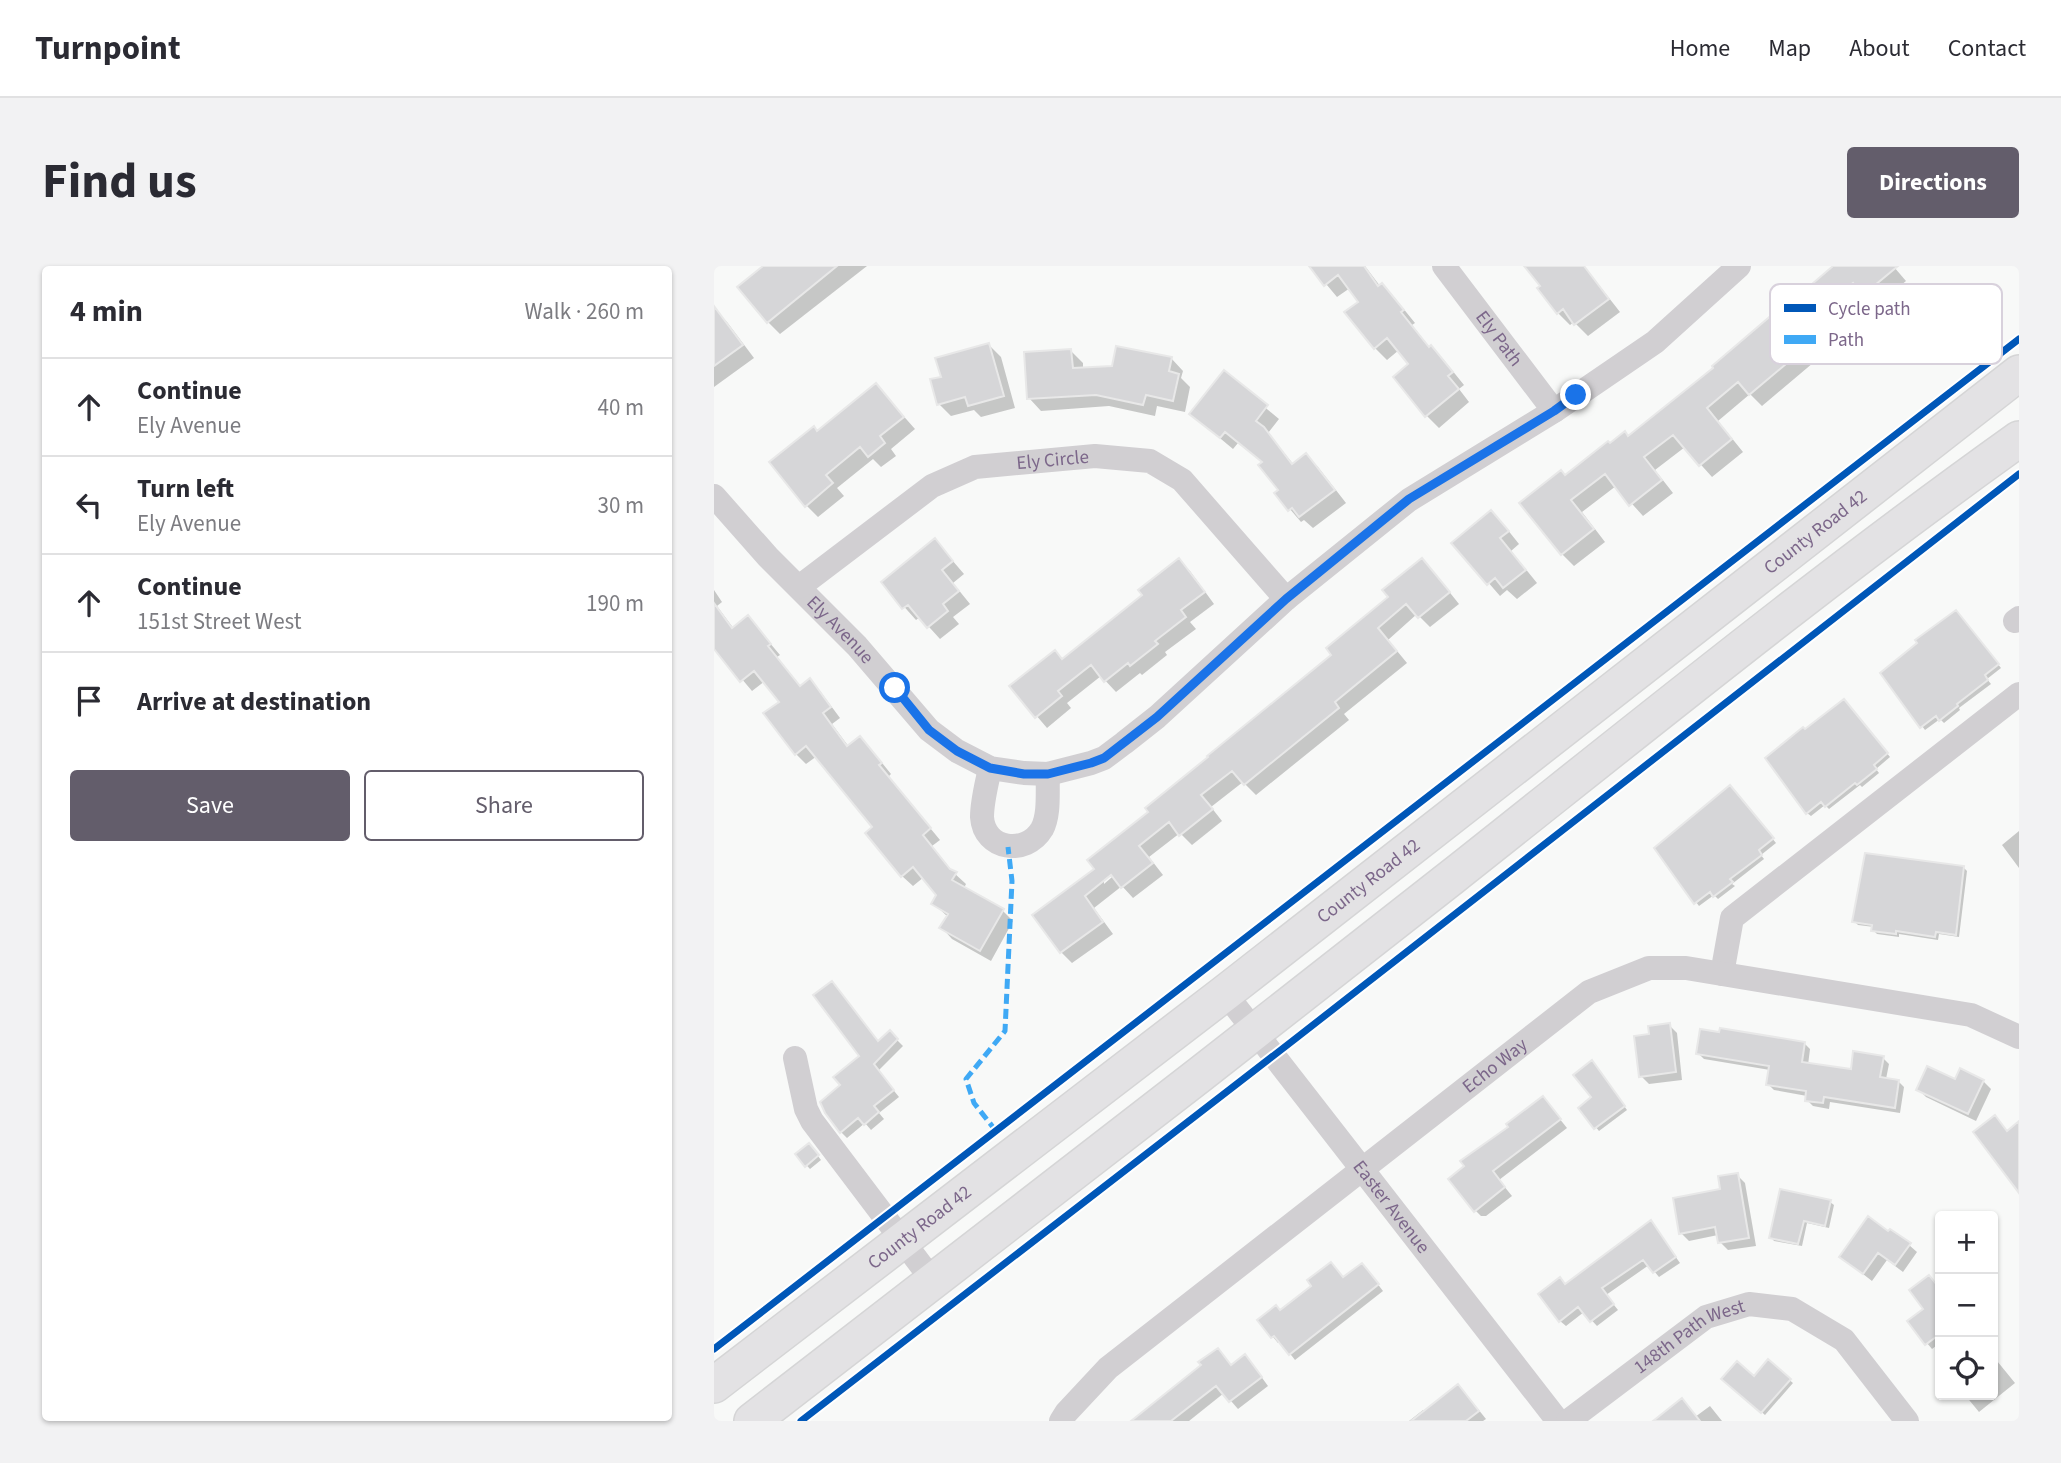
<!DOCTYPE html>
<meta charset="utf-8">
<style>
body{margin:0;font-family:"Source Sans 3",sans-serif;background:#f2f2f3;color:#2b2b33}
.controls{position:absolute;right:21px;bottom:21px;display:grid;overflow:hidden;border-radius:7px;box-shadow:0 2px 5px #0004}
.controls button{width:63px;height:63px;display:grid;place-items:center;padding:0;border:0;border-bottom:2px solid #e1e1e2;background:#fff;color:#2b2b33;font:35px sans-serif}
.stop{position:absolute;width:21px;height:21px;margin:-16px;border:5px solid #1a73e8;border-radius:50%;background:#fff}
.stop.end{background:#1a73e8;border-color:#fff;box-shadow:0 2px 7px #0008}
.list{margin:0;padding:0;list-style:none}
h2{display:flex;justify-content:space-between;align-items:center;height:91px;margin:0;padding:0 28px;font-size:30px}
h2 small{font-size:23px;font-weight:400;color:#7c7c81}
.list li{display:grid;grid-template-columns:46px 1fr auto;gap:21px;align-items:center;box-sizing:border-box;height:98px;padding:0 28px;border-top:2px solid #e1e1e2}
.list b{display:block;font-size:26px;white-space:nowrap}
.list p{margin:0;font-size:23px;white-space:nowrap;color:#7c7c81}
.list em{font-size:23px;font-style:normal;color:#7c7c81}
.actions{display:flex;gap:14px;padding:21px 28px}
.actions a{flex:1;padding:16px 0;border:2px solid #635d6b;border-radius:7px;text-align:center;font-size:24px;color:#635d6b}
.actions .main{background:#635d6b;color:#fff}
.icon{flex:none;width:38px;height:38px;fill:none;stroke:currentColor;stroke-width:2;stroke-linecap:round;stroke-linejoin:round}
.map{position:relative;flex:none;width:1305px;height:1155px;overflow:hidden;border-radius:7px}
header{display:flex;align-items:center;gap:42px;box-sizing:border-box;height:98px;padding:0 35px;background:#fff;border-bottom:2px solid #e1e1e2}
header strong{font-size:33px}
nav{display:flex;gap:38px;margin-inline-start:auto;font-size:24px}
.intro{display:flex;align-items:center;justify-content:space-between;box-sizing:border-box;height:168px;padding:0 42px}
h1{margin:0;font-size:49px}
.button{padding:18px 32px;border-radius:7px;background:#635d6b;color:#fff;font-size:24px;font-weight:700}
main{display:flex;gap:42px;padding:0 42px}
aside{flex:1;background:#fff;border-radius:7px;box-shadow:0 2px 5px #0004}
.map>svg:first-child{display:block}
.shadow{fill:#0003;fill-rule:evenodd}
.building{fill:#d6d6d8;stroke:#e8e8e8;stroke-width:2}
.lines{fill:none;stroke-linecap:round;stroke-linejoin:round}
.highway-casing{stroke:#d5d5d6;stroke-width:38}
.minor{stroke:#d1cfd2;stroke-width:24}
.highway{stroke:#e3e2e4;stroke-width:35}
.quiet{stroke:#3fa9f5;stroke-width:5;stroke-dasharray:10 5;stroke-linecap:butt}
.cycleway-casing{stroke:#fff;stroke-width:11}
.cycleway{stroke:#0057b8;stroke-width:7}
.route{stroke:#1a73e8;stroke-width:9}
.labels{text-anchor:middle;dominant-baseline:central;stroke-width:7;stroke-linejoin:round;paint-order:stroke}
.street-label{font-size:19px;fill:#7c678a;stroke:#fff}
.key{fill:#fff;stroke:#d8d1dc;stroke-width:2}
.key-label{font-size:19px;fill:#7c678a}
</style>
<header>
<strong>Turnpoint</strong>
<nav><a>Home</a><a>Map</a><a>About</a><a>Contact</a></nav>
</header>
<div class="intro"><h1>Find us</h1><a class="button">Directions</a></div>
<main>
<aside>
<h2>4 min<small>Walk · 260 m</small></h2>
<ul class="list">
<li><svg class="icon" aria-label="ahead" viewBox="0 0 24 24"><path d="M12 20V5M6 11l6-6 6 6"/></svg><div><b>Continue</b><p>Ely Avenue</p></div><em>40 m</em></li>
<li><svg class="icon" aria-label="left" viewBox="0 0 24 24"><path d="M17 20v-9H6M10 6l-5 5 5 5"/></svg><div><b>Turn left</b><p>Ely Avenue</p></div><em>30 m</em></li>
<li><svg class="icon" aria-label="ahead" viewBox="0 0 24 24"><path d="M12 20V5M6 11l6-6 6 6"/></svg><div><b>Continue</b><p>151st Street West</p></div><em>190 m</em></li>
<li><svg class="icon" aria-label="arrive" viewBox="0 0 24 24"><path d="M6 21V4h12l-3 4 3 4H6"/></svg><div><b>Arrive at destination</b></div></li>
</ul>
<div class="actions"><a class="main">Save</a><a>Share</a></div>
</aside>
<div class="map">
<svg width="1305" height="1155" viewBox="0 0 1305 1155">
<rect width="100%" height="100%" fill="#f8f9f8"/>
<path class="shadow" d="M52,0H153L66,68L54,56Z
M597,0H651L666,20L668,19L680,31L701,57L698,59L716,82L729,93L750,119L745,123L755,136L725,162L713,150L696,99L685,84L673,94L661,82L646,36L636,22L623,31Z
M812,0H870L906,46L874,70L860,56L856,59L844,47L828,20Z
M1121,0H1182L1180,1L1192,15L1162,40L1151,29L1120,57L1131,70L1048,140L1036,128L1004,155L1029,186L998,211L971,181L941,204L959,227L929,250L902,220L868,246L891,276L860,300L848,288L808,237L914,172Z
M0,44L13,56L40,92L0,121Z
M275,79L287,91L301,142L267,151L260,144L237,150L225,138L229,112Z
M357,85L369,97V103L399,101L457,92L469,105L467,112L476,121L471,146L443,140L441,150L395,140L327,145L315,132Z
M510,107L565,153L554,167L580,199L592,189L604,201L632,237L599,262L590,254L587,256L563,228L567,224L549,197L524,177L519,183L477,148Z
M162,119L201,163L177,183L182,190L167,201L159,193L123,222L130,230L104,251L92,239Z
M789,258L805,278L797,285L823,317L803,333L793,324L786,330L740,277Z
M232,287L250,308L239,317L256,338L239,351L245,358L226,373L206,351L202,354L169,317Z
M465,295L476,305L500,338L476,356L482,363L451,386L453,389L428,409L426,407L402,426L387,410L353,437L357,442L333,462L298,421L349,394L430,329Z
M721,308L745,338L716,361L703,348L674,374L693,397L630,448L635,454L542,529L529,516L497,541L508,555L478,579L466,567L435,591L449,609L419,632L408,620L380,642L399,668L358,697L347,686L320,649L383,603L436,546ZM403,603L405,605L390,618V613Z
M0,324L8,336L3,340L20,363L34,351L66,389L63,391L87,421L96,415L106,425L126,452L118,458L135,481L146,472L156,482L177,508L174,511L226,574L218,580L239,606L252,618L250,622L289,645L299,655L277,695L238,673L228,662L234,651L220,638L225,629L210,611L199,620L188,610L161,561L103,490L92,498L82,488L67,436L51,415L38,425L0,380Z
M1245,349L1287,402L1273,413L1277,418L1245,442L1246,444L1230,457L1226,453L1211,464L1169,407Z
M1133,438L1176,491L1162,503L1165,507L1148,521L1146,519L1115,543L1111,539L1097,550L1093,547L1091,465Z
M1019,525L1062,577L1047,589L1050,593L1018,618L1021,620L1004,633L1000,629L985,640L942,583Z
M1305,565V602L1288,579Z
M1249,601L1253,605L1245,671L1225,668L1224,674L1185,668V671L1163,668L1159,664L1160,661L1144,659L1140,655Z
M955,759L963,767L968,814L935,818L927,810L937,770Z
M176,767L189,780L164,805L185,831L165,847L170,853L157,864L151,857L133,872L127,866L128,820L165,776Z
M1090,777L1096,783L1094,799L1138,805L1169,792L1175,798L1172,813L1184,815L1190,821L1186,847L1116,836L1115,843L1099,840L1093,834V830L1060,824L1054,818L1056,804L990,793L984,787Z
M881,800L913,844L885,865L866,842L880,832Z
M1269,815L1277,823L1262,855L1212,831L1204,823Z
M829,832L853,862L785,914L798,930L772,950H767L758,941L796,861Z
M98,882L107,894L96,903L83,889Z
M1023,909L1031,917L1042,980L1014,984L1006,976L1004,969L975,975L967,967Z
M1116,936L1120,939L1115,962L1093,957L1088,980L1060,975L1057,971Z
M937,956L966,997L945,1011L935,999L892,1029L904,1044L883,1060L870,1046L852,1060L846,1055L852,1019Z
M1195,979L1203,986L1189,1006L1173,994L1158,1015L1127,991Z
M653,1004L669,1025L581,1094L566,1075L564,1077L559,1071L546,1054L567,1046L630,1013Z
M1220,1017L1226,1024V1077L1218,1083L1195,1056L1211,1043Z
M1279,1090L1301,1117L1265,1146L1251,1129H1279Z
M1054,1096L1079,1117L1051,1149L1010,1113L1040,1112Z
M538,1098L554,1120L524,1143L510,1127L475,1155H422L518,1100Z
M752,1128L772,1153L769,1155H695L709,1144L711,1146Z
M996,1140L1008,1155H942L981,1151Z"/>
<path class="building" d="M49,0H123L53,57L23,21Z
M595,0H650L664,20L668,17L690,44L687,46L715,81L717,79L739,106L734,110L745,123L711,151L679,111L694,98L673,72L660,83L630,46L644,36L624,9L610,20Z
M810,0H870L895,33L860,59L849,43L843,48L823,22L826,20Z
M1119,0H1184L1149,29L1139,17L1109,44L1121,57L1035,129L1024,116L993,142L1018,173L985,200L959,169L930,191L948,214L915,240L891,208L857,234L880,263L847,289L805,237L847,204L851,209L894,175L896,177L911,165L914,170L999,102L998,100L1081,29L1083,31Z
M0,40L29,79L0,100Z
M275,77L290,130L254,140L251,131L223,139L216,113L227,111L221,92Z
M402,80L458,91L455,105L465,108L459,135L432,129L429,139L382,129L313,133L310,86L357,83L359,102L398,100Z
M510,104L554,139L542,155L550,161L578,198L592,187L621,224L585,251L578,242L574,245L560,227L564,224L544,199L548,196L511,166L506,172L475,148Z
M162,117L190,151L166,170L171,177L154,191L146,181L112,209L119,217L91,241L55,196L100,160L103,165Z
M777,244L795,265L786,272L812,304L789,322L781,312L773,319L737,277Z
M221,272L239,295L228,304L245,325L229,338L234,345L213,362L194,339L188,343L167,316Z
M465,292L491,326L467,344L472,351L441,375L444,378L416,400L414,397L390,416L377,399L344,425L348,430L321,452L295,420L341,384L348,393L428,329L424,324Z
M708,292L736,326L704,352L692,338L664,362L683,385L621,436L625,442L530,519L518,505L487,529L499,543L465,570L455,556L425,580L439,597L407,622L397,609L371,630L389,656L346,687L318,649L380,603L373,594L434,546L431,542L494,491L493,490L617,389L612,382L674,331L668,324Z
M0,337L18,362L34,349L57,378L54,380L86,420L96,412L117,441L109,447L133,480L146,470L168,497L165,499L217,562L209,569L236,603L243,606L238,614L290,643L266,685L225,662L234,648L217,638L222,629L199,601L187,611L151,567L158,561L92,480L81,489L49,447L65,436L40,405L26,416L0,383Z
M1242,344L1285,398L1271,409L1274,414L1243,438L1244,440L1225,455L1222,450L1206,462L1166,407L1203,377L1201,374Z
M1130,433L1174,487L1160,499L1163,503L1143,519L1141,517L1111,541L1107,536L1092,548L1051,492L1089,461L1091,463Z
M1016,519L1060,572L1045,584L1048,589L1016,613L1019,616L999,631L996,626L980,638L940,582Z
M1151,587L1250,600L1242,669L1222,666L1221,671L1182,665V668L1157,665L1158,659L1138,656Z
M118,715L164,775L176,764L184,773L160,798L180,824L160,840L165,846L150,859L144,852L126,867L111,847L106,836L126,819L119,811L145,790L99,729Z
M956,757L962,806L925,811L920,770L935,768L934,760Z
M1006,762L1091,776L1088,796L1137,803L1139,785L1170,790L1166,811L1185,814L1181,842L1110,831L1109,837L1091,835L1092,825L1052,819L1055,800L982,788L986,763L1005,766Z
M878,794L911,840L880,863L864,842L877,831L859,809Z
M1213,800L1241,813L1246,802L1270,814L1254,848L1202,824Z
M829,830L847,853L779,905L791,921L760,946L734,913L750,900L746,895L794,861L792,858Z
M1281,849L1293,865L1305,855V927L1259,866Z
M95,877L105,889L91,901L81,888Z
M1024,907L1035,972L1004,977L1001,961L965,968L959,932L1006,923L1004,910Z
M1066,923L1117,934L1111,960L1090,955L1084,978L1055,972Z
M1154,950L1174,965L1176,963L1197,977L1181,999L1164,987L1149,1008L1125,991Z
M937,954L962,991L939,1007L929,994L888,1022L900,1038L876,1056L864,1041L845,1056L824,1028L846,1011L851,1018Z
M617,996L629,1011L648,997L665,1018L575,1089L560,1070L557,1072L543,1054L562,1039L566,1044L597,1020L593,1014Z
M1215,1009L1226,1023V1068L1211,1079L1193,1055L1209,1043L1195,1024Z
M504,1082L517,1099L531,1088L548,1111L515,1136L502,1120L457,1155H417L487,1099L484,1096Z
M1054,1093L1077,1113L1047,1147L1007,1113L1023,1095L1040,1110Z
M744,1118L765,1145L752,1155H697Z
M968,1132L986,1155H939Z"/>
<g class="lines">
<defs>
<g id="highway">
<path id="s7" d="M0,1119L511,727L1305,107"/>
<path d="M38,1155C272,975 506,794 738,611C925,463 1110,312 1305,173"/>
</g>
</defs>
<use href="#highway" class="highway-casing"/>
<g class="minor">
<path id="s1" d="M730,0L840,145"/>
<path id="s2" d="M0,230L54,291L143,380L215,464L243,485L276,502L310,507L334,508L377,497L390,492L410,477L443,451L572,333L695,234L840,145L941,76L1025,0"/>
<path id="s3" d="M85,321L218,220L261,201L381,190L436,195L468,214L572,333"/>
<path d="M1301,355L1305,352"/>
<path d="M276,502C273,517 268,535 268,551C270,584 312,590 328,563C336,548 333,525 334,508"/>
<path d="M1008,708L1018,652L1305,428"/>
<path id="s4" d="M511,727L844,1155"/>
<path d="M81,792L92,843L98,855L219,1015"/>
<path id="s5" d="M347,1155L352,1147L394,1102L875,726L935,702H972L1257,749L1305,771"/>
<path id="s6" d="M854,1155L992,1051L1035,1038L1078,1043L1130,1074L1193,1155"/>
</g>
<use href="#highway" class="highway"/>
<path class="quiet" d="M282,865L260,837L252,813L291,765L298,615L294,581"/>
<defs>
<path id="cycleway" d="M0,1083L1305,73
M87,1155L581,773L1305,208"/>
</defs>
<use href="#cycleway" class="cycleway-casing"/>
<use href="#cycleway" class="cycleway"/>
</g>
<g class="lines">
<path class="route" d="M181,422L215,464L243,485L276,502L310,508H334L377,497L390,492L443,451L572,333L695,233L840,145L862,129"/>
</g>
<g class="labels">
<g class="street-label">
<text stroke="none"><textPath href="#s1" startOffset="91">Ely Path</textPath></text>
<text stroke="none"><textPath href="#s3" startOffset="292">Ely Circle</textPath></text>
<text stroke="none"><textPath href="#s7" startOffset="1393">County Road 42</textPath></text>
<text stroke="none"><textPath href="#s2" startOffset="184">Ely Avenue</textPath></text>
<text stroke="none"><textPath href="#s7" startOffset="826">County Road 42</textPath></text>
<text stroke="none"><textPath href="#s5" startOffset="562">Echo Way</textPath></text>
<text stroke="none"><textPath href="#s4" startOffset="271">Easter Avenue</textPath></text>
<text stroke="none"><textPath href="#s7" startOffset="259">County Road 42</textPath></text>
<text stroke="none"><textPath href="#s6" startOffset="149">148th Path West</textPath></text>
</g>
</g>
<rect x="1056" y="18" width="232" height="80" rx="10" class="key"/>
<rect x="1070" y="38" width="32" height="8" fill="#0057b8"/>
<rect x="1070" y="69" width="32" height="9" fill="#3fa9f5"/>
<g class="key-label">
<text x="1114" y="49">Cycle path</text>
<text x="1114" y="80">Path</text>
</g>
</svg>
<div class="controls">
<button>+</button>
<button>−</button>
<button><svg class="icon" aria-label="locate" viewBox="0 0 24 24"><circle cx="12" cy="12" r="6"/><path d="M12 2v4M12 18v4M2 12h4M18 12h4"/></svg></button>
</div>
<div class="stop" style="left:181px;top:422px"></div>
<div class="stop end" style="left:862px;top:129px"></div>
</div>
</main>
